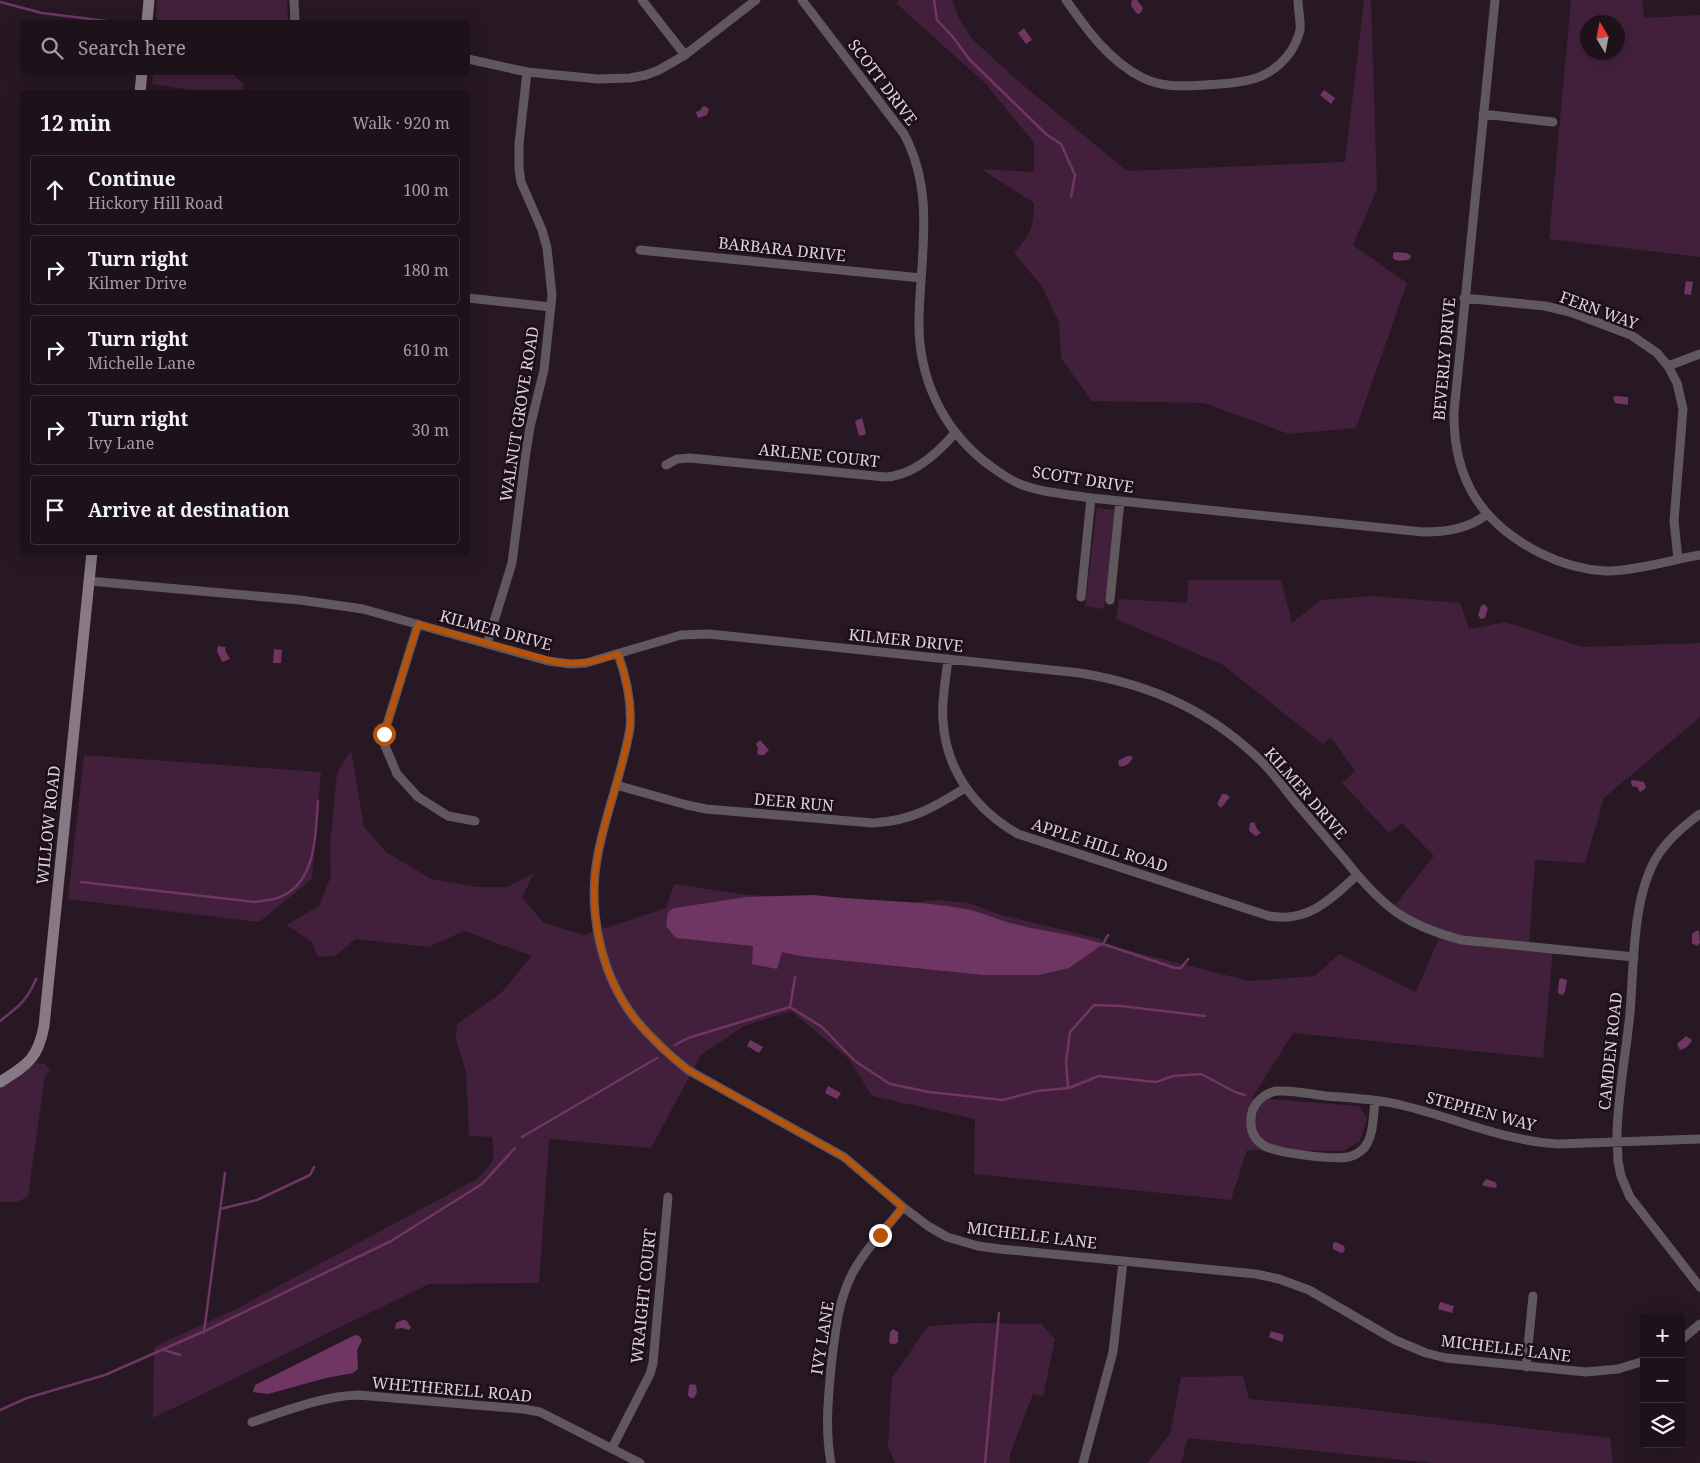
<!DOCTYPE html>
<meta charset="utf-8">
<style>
body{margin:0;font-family:"Noto Serif",serif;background:#251b23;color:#f1f3f6}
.controls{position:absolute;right:15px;bottom:15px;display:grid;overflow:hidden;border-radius:5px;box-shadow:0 5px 20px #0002}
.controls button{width:45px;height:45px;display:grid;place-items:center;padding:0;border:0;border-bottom:1px solid #3b3239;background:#1d121a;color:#f1f3f6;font:25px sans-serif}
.compass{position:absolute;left:1580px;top:15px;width:45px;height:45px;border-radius:50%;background:#1d121a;box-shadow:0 5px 20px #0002;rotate:350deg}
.stop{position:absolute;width:15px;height:15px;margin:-11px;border:4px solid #b45309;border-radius:50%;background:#fff}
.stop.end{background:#b45309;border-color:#fff;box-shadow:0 1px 5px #0008}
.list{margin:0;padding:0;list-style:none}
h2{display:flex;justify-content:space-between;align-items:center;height:65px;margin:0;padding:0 20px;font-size:21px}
h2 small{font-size:16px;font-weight:400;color:#a09ea2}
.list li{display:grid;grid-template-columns:32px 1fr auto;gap:15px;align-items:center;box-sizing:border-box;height:70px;margin:0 10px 10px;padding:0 10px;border:1px solid #3b3239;border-radius:5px}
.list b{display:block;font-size:19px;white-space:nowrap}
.list p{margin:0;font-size:16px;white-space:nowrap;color:#a09ea2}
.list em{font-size:16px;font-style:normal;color:#a09ea2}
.icon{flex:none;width:28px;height:28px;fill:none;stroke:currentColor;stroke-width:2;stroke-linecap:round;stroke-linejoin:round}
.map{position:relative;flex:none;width:1700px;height:1463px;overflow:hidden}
.search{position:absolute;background:#1d121a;box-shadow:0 5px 20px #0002;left:20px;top:20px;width:450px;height:55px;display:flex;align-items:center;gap:12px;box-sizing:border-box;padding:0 18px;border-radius:5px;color:#a09ea2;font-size:19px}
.panel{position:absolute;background:#1d121a;box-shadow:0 5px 20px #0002;left:20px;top:90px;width:450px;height:465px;border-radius:5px}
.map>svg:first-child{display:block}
.green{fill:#42203b;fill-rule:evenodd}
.water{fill:#6f3664}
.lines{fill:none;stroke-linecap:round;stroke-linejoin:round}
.stream{stroke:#6f3664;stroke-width:2.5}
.street{stroke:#61585e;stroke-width:9}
.secondary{stroke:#877a84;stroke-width:11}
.route{stroke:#b45309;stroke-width:6}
.labels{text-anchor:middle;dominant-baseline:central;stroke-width:5;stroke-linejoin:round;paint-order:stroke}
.street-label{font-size:16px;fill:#dcd1d9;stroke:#1d0f1a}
</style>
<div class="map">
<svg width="1700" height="1463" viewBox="0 0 1700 1463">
<rect width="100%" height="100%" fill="#271823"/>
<path class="green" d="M157,0H287L288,22H159L156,17Z
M899,0H952L959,18L972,39L1017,80L1127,171L1345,162L1364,0H1371L1377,189L1353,245L1407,283L1356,428L1289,434L1204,403L1092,401L1061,358L1059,322L1041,285L1014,253C1030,235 1034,228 1034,203L981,169L1034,172V143L986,84L896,3Z
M1571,0H1642L1644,18L1700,15V257L1549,239ZM1588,22H1618V52H1588Z
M153,73H232L243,84V92H203L152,84Z
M1097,508L1116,510L1104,609L1085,606Z
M1188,580H1281L1292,623L1321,600L1372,596L1460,603L1469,629L1505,622L1583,647L1700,643V717L1604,798L1585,863L1535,860L1529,947L1553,950L1543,1058L1293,1033L1252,1098L1359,1106L1367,1119L1360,1141L1343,1151L1247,1150L1231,1200L974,1174L975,1119L872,1096L849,1059L791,1011L744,1026L701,1055L651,1148L549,1139L539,1283L429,1284L153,1418L154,1347L236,1309L477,1179C495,1161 495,1162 492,1137L469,1136L466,1072L456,1040L457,1024L501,993L532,956L464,931L428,947L355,939L335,956L318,957L311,941L286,925L319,906L331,876L330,845L337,773L351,750L364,827L386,852L431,879L477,887H507L534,873L522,898L544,923L584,935L666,908L674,884L748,895L815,898L893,905L937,900L969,903L1001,915L1101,939L1103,944L1249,981L1315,976L1339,954L1416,992L1440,936L1391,910L1434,856L1402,823L1389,833L1342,783L1355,771L1331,737L1323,744L1223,665L1116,619L1119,599L1187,603Z
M84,755L321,772L312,879L259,922L68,899Z
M36,1063L45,1064L50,1070L45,1075L28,1196L18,1202H0V1088Z
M976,1323L1041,1324L1055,1339L1043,1397L1033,1394L1010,1454V1463H895L888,1446L892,1378L928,1326Z
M1243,1376L1249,1399L1354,1408L1610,1438L1613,1463H1433L1188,1438L1181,1463H1147L1170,1434L1181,1377Z"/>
<path class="water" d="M1132,0H1137L1143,8L1142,11L1139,14L1136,13L1131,5Z
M1024,28L1032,40L1026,44L1018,33Z
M1324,90L1335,98L1331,104L1320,95Z
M705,106L709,109L707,115L698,118L696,112L701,110L702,107Z
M1396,252L1407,253L1411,256L1410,259C1405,261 1397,262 1393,258V253Z
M1686,281L1693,282L1691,295L1684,294Z
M1615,396L1628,397V405L1615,403L1613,398Z
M862,418L866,433L864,435L859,436L855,421Z
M1484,604L1488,608L1485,618L1481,619L1478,615L1481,606Z
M218,646L226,647L225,650L230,659L222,662L217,651Z
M274,649L282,650L281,663H273Z
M760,740L769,750L764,755H759L757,753L758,749L756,744Z
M1127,756H1131L1133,758C1130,762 1126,768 1119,766L1118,761Z
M1632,780L1644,782L1646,788L1640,792L1637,787L1632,786L1631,782Z
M1222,794H1226L1230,797L1221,808L1217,804Z
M1254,822L1257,829L1261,833L1256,836L1249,831L1250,823Z
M814,895C864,901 916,900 966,909C981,912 996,919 1010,923C1041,931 1073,934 1103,944L1069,968L1038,975H983L799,956L782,952L777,969L752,964L753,946L676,938L666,926L668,912L674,908L747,897Z
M1696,931H1699L1700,943L1697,946L1692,943V934Z
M1561,978L1567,980L1565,992L1563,995L1559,994L1558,992L1559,980Z
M1686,1036L1692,1040C1690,1045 1685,1049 1680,1050L1677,1044Z
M750,1040L763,1047L759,1053L747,1046Z
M828,1086L841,1093L837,1099L825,1093Z
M1486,1179L1495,1182L1497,1185L1496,1188L1484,1186L1482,1184Z
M1336,1242L1344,1246L1345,1249L1344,1252L1341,1253L1333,1249V1243Z
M1440,1302L1454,1306L1452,1313L1438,1309Z
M403,1320H406L411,1327L409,1330L402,1328L395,1329L396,1323Z
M893,1329L898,1332V1342L895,1344H891L889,1342L890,1332Z
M1271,1331L1284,1335L1282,1342L1269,1337Z
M355,1335L359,1336L362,1340L357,1350L358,1369L353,1373L326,1378L268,1394L253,1392L255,1385Z
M692,1384L696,1385L697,1392L694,1398H691L688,1396C688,1394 689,1387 689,1385Z"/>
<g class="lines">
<path class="stream" d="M934,0L937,20L953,37L969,59L1047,135L1061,144L1075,175L1071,197
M0,2L42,13L114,22
M81,882L255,902C261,901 268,900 274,899C317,887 315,836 318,801
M1103,944L1108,935
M1100,945L1103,944L1175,968H1181L1188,959
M790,1007L795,977
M0,1021C18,1007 27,1001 36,979
M675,1045L688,1038L790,1007L822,1027L855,1061L890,1084L929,1092L1003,1100L1037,1091L1069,1088L1099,1076L1156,1082L1173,1076L1201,1074L1235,1092L1245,1095
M1068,1087L1066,1062L1070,1032L1094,1005L1121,1006L1205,1016
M522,1137L657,1058
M220,1209L257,1200L310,1175L314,1167
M204,1332L225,1173
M164,1350L180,1355
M0,1410L27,1398L105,1375L207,1330L391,1241L482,1184L515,1148
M985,1463L999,1313"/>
<path class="street" d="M294,0L295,22
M642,0L685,55
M802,0L904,134C936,194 920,256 919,320C918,376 941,427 985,462C996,470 1007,479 1020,484C1042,493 1067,494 1091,498L1423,532C1446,532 1469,529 1487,514
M1066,0C1087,30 1109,61 1143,78C1164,88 1184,86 1206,85C1240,83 1270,82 1291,51C1295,45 1298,38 1300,30C1301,21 1298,10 1298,0
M1495,0L1454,412C1453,479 1481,523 1540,553C1560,563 1583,570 1606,571C1635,571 1671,560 1700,555
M468,59L527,72L598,79L630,78L646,75L659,70L685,55L756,0
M1483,114L1553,122
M640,250L921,278
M468,298L551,307
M1464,298L1545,306L1570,312L1631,335L1657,353L1668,366L1677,383L1683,409L1674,521L1678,559
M1668,366L1700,354
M666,465L677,459L690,458L885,477C913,476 937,454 955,433
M89,581L300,600L363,609L548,661L571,664L586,663L681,635L709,634L1080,673C1153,685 1213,712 1266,766C1275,776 1284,787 1292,798C1310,819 1328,840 1346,861C1361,880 1377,898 1396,912C1416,926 1439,934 1462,940L1634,957
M1081,597L1091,498
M1110,600L1120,501
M418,624L384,734L385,746L397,774L418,797L448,816L475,821
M487,644L512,563L526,452L530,427L544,370L552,295L547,248L542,230L521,182L519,168V144L527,72
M618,654C627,679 632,702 630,728C623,771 606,811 598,854C587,909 600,975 636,1020C651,1038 669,1055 688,1070L844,1157L903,1207L928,1226L947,1237L978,1246L1000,1249L1256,1274L1279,1279L1309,1290L1395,1340L1426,1353L1446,1358L1586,1372L1618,1369L1644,1361
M948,659C946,679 941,701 943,721C946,771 976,810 1018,834L1269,916C1308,923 1330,900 1357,875
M616,785L687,805L706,809L873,823C911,821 933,808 965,788
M1700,814C1682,827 1666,841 1655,860C1632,902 1634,966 1630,1013C1626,1053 1618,1094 1617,1134L1618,1161L1621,1176L1630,1197L1700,1287
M1375,1101C1373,1116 1374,1136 1364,1148C1360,1152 1354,1156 1348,1157C1334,1160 1274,1153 1263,1145C1254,1139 1250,1130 1251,1119C1251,1105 1263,1093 1277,1091C1292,1090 1310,1094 1326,1096C1350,1098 1377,1099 1401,1105C1453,1117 1503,1141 1558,1144L1700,1139
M1681,1340L1700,1324
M1526,1367L1533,1296
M252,1422C286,1411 322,1396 358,1395L523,1409L540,1412L640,1463
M612,1448L650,1374L653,1363L668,1197
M831,1463C825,1430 828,1401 831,1367C835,1335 837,1304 852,1274C865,1249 886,1229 903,1207
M1083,1463L1113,1352L1123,1262"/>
<path class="secondary" d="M147,22L149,0
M140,92L142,72
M0,1082C27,1065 38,1059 44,1026L92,552"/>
</g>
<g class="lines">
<path class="route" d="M384,734L418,624L556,662C579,665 597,661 618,654C627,679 632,702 630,728C623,771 606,811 598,854C587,909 600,975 636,1020C651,1038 669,1055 688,1070L844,1157L903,1207L880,1235"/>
</g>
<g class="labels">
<g class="street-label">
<text transform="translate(883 82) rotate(53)">SCOTT DRIVE</text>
<text transform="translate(782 249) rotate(6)">BARBARA DRIVE</text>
<text transform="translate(1599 310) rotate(20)">FERN WAY</text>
<text transform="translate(1444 359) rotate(-85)">BEVERLY DRIVE</text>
<text transform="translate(519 414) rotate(-81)">WALNUT GROVE ROAD</text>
<text transform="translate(819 455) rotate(6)">ARLENE COURT</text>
<text transform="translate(1083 479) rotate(9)">SCOTT DRIVE</text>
<text transform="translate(496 630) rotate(15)">KILMER DRIVE</text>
<text transform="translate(906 640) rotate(6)">KILMER DRIVE</text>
<text transform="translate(1306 793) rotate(49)">KILMER DRIVE</text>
<text transform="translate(794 802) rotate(5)">DEER RUN</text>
<text transform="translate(48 825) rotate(-84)">WILLOW ROAD</text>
<text transform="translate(1100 845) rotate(18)">APPLE HILL ROAD</text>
<text transform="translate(1610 1051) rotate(-84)">CAMDEN ROAD</text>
<text transform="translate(1481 1111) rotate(15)">STEPHEN WAY</text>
<text transform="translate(1032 1235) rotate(7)">MICHELLE LANE</text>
<text transform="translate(643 1296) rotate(-84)">WRAIGHT COURT</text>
<text transform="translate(822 1338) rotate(-81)">IVY LANE</text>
<text transform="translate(1506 1348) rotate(7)">MICHELLE LANE</text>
<text transform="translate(452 1389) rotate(5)">WHETHERELL ROAD</text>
</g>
</g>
</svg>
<div class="controls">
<button>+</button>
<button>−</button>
<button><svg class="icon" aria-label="layers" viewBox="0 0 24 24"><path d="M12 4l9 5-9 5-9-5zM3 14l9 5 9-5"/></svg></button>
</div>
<svg class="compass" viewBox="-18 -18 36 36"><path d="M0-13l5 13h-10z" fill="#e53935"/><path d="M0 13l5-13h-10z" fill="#a09ea2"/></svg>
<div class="stop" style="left:384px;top:734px"></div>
<div class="stop end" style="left:880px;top:1235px"></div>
<div class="search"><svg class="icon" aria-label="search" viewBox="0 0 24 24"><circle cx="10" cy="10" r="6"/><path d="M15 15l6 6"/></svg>Search here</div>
<section class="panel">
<h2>12 min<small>Walk · 920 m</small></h2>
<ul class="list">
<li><svg class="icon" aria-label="ahead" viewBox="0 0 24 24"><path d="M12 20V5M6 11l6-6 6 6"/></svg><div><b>Continue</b><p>Hickory Hill Road</p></div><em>100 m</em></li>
<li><svg class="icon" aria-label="right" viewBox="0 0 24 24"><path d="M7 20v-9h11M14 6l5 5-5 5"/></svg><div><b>Turn right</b><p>Kilmer Drive</p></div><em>180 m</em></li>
<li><svg class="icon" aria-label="right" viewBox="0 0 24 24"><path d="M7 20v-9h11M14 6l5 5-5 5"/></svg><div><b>Turn right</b><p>Michelle Lane</p></div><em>610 m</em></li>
<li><svg class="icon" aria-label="right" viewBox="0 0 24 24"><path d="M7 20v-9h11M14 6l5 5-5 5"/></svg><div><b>Turn right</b><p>Ivy Lane</p></div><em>30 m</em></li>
<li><svg class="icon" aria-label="arrive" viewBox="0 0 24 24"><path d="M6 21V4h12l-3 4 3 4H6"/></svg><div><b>Arrive at destination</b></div></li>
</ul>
</section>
</div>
